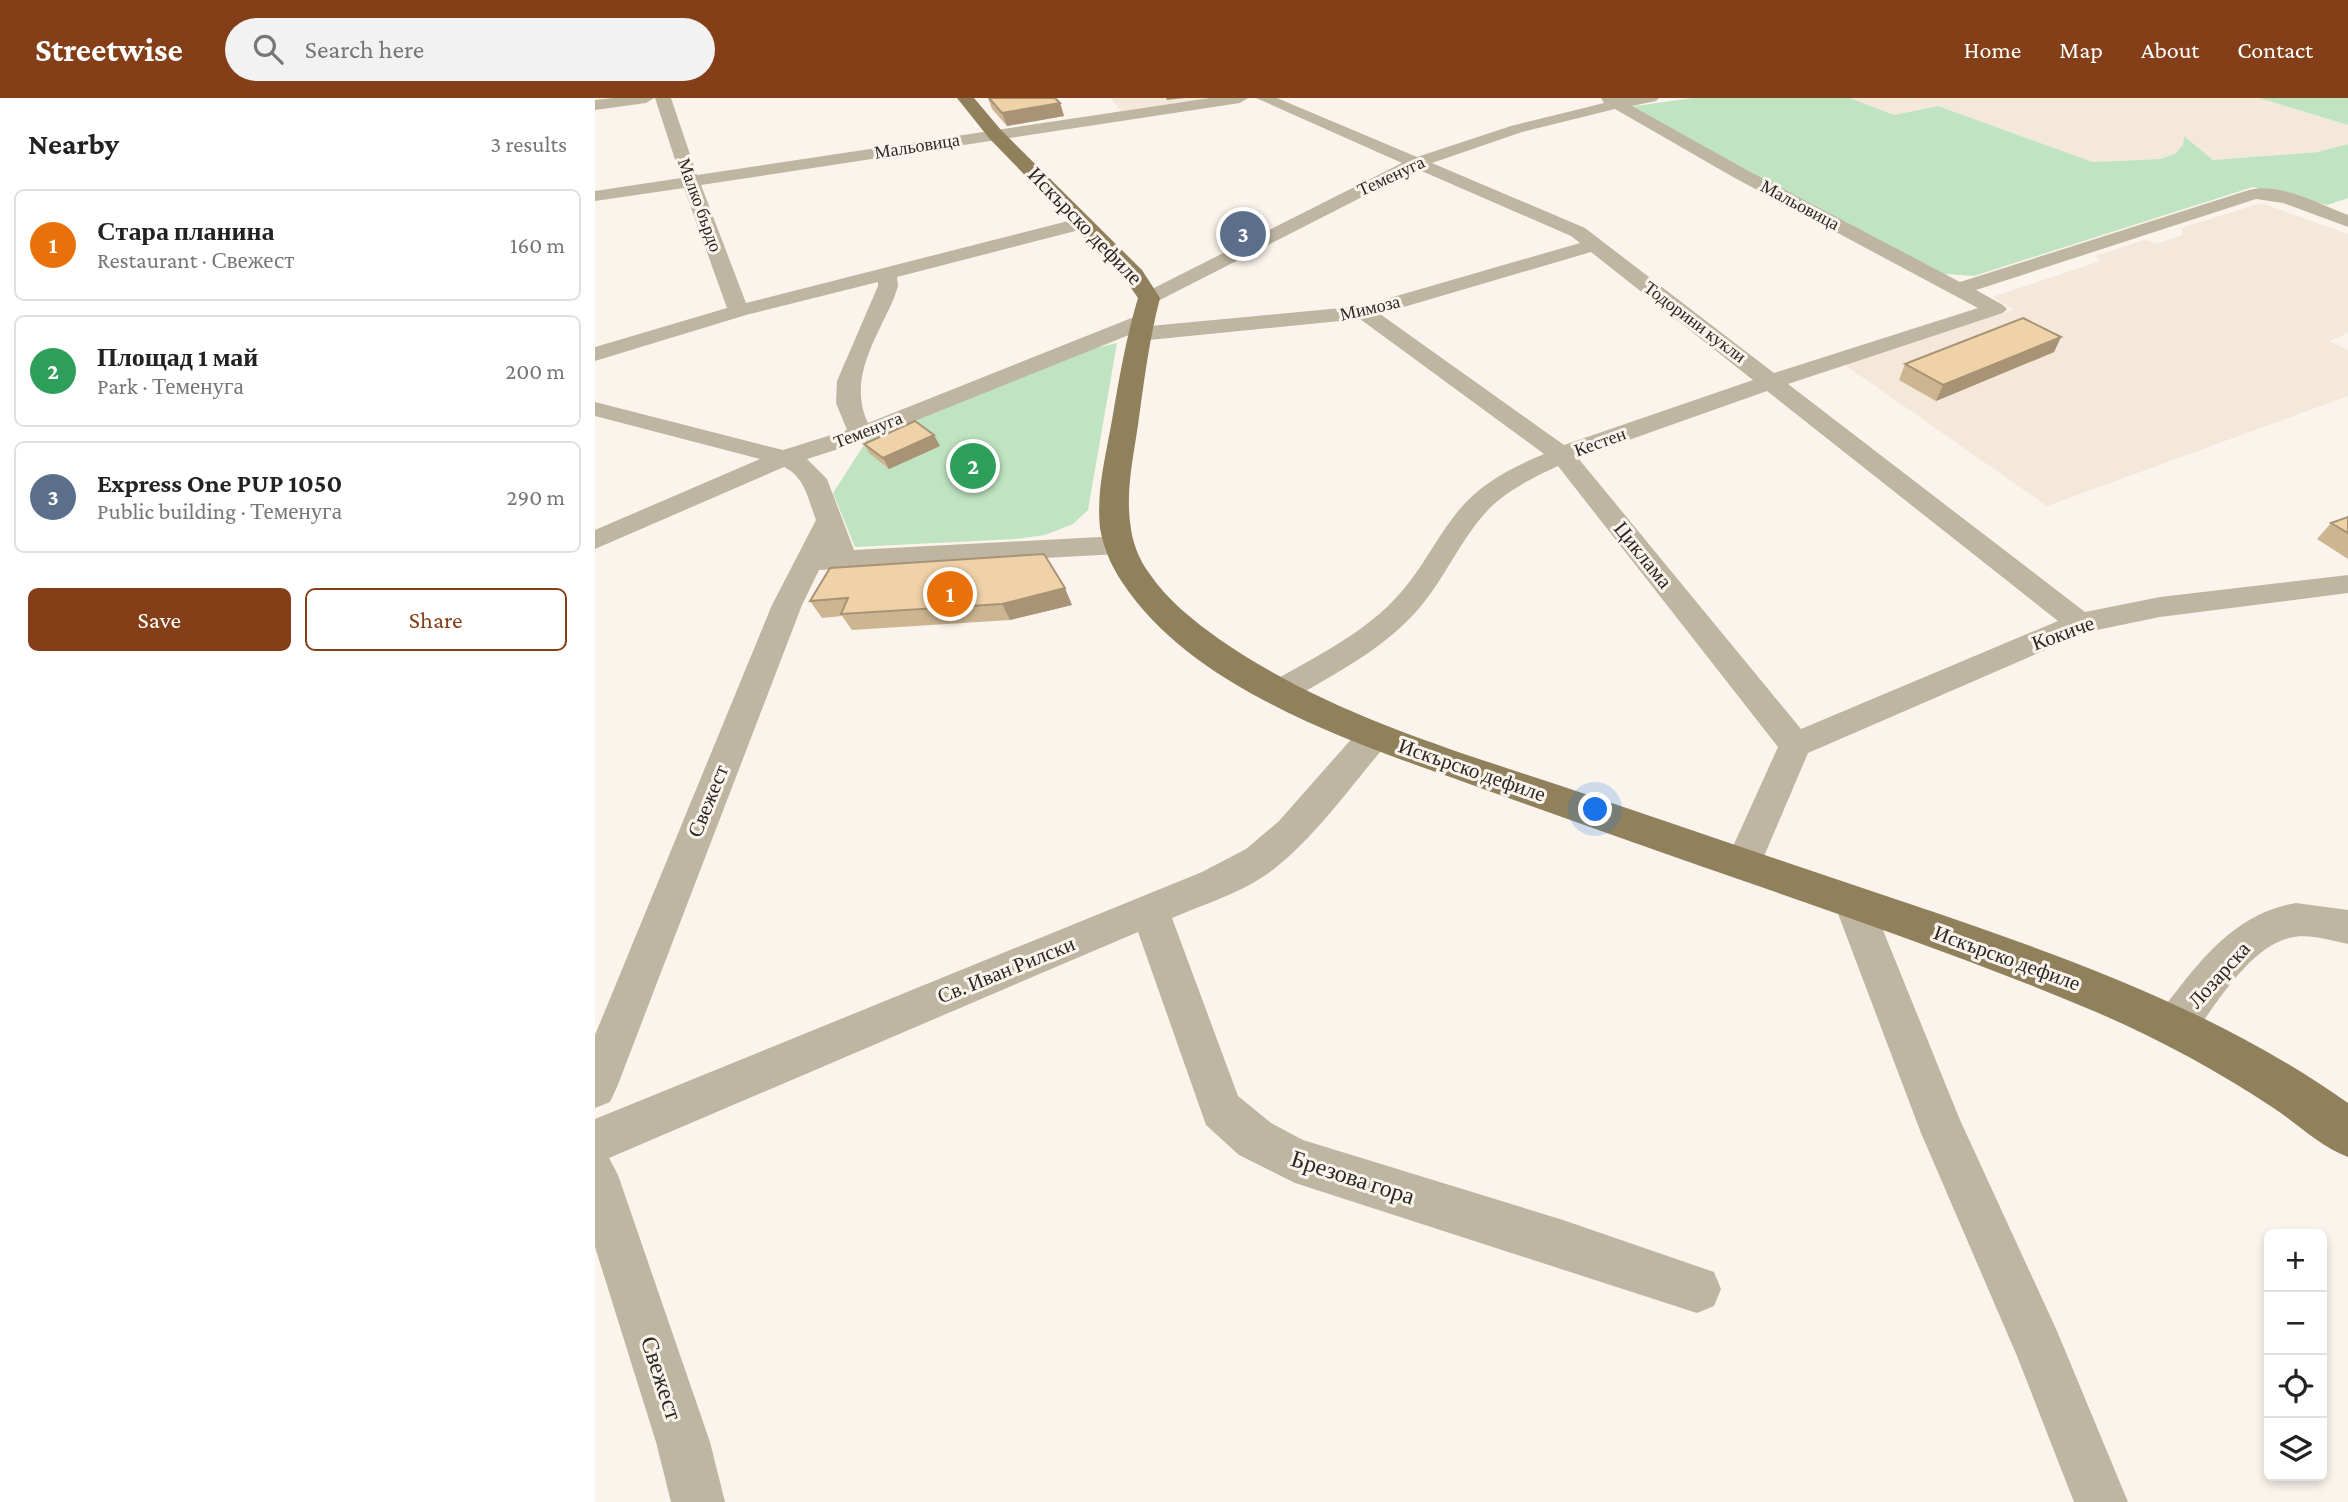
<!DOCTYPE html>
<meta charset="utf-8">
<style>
body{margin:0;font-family:"Crimson Pro",serif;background:#f2f2f2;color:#222}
.controls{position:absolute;right:21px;bottom:21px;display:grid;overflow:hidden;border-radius:10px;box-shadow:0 4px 10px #0003}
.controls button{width:63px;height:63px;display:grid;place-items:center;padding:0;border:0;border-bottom:2px solid #e0e0e0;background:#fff;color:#222;font:35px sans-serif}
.you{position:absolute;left:1001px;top:712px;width:24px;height:24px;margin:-18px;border:5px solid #fff;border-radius:50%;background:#1a73e8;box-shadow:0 0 0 10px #1a73e833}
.badge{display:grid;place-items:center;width:46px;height:46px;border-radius:50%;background:#843f18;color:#fff;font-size:23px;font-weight:700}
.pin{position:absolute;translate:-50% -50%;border:4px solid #fff;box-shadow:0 2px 7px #0006}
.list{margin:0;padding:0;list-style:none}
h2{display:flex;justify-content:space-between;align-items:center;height:91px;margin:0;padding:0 28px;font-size:30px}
h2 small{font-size:23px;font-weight:400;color:#767676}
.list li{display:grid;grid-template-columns:46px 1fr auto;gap:21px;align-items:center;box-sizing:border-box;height:112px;margin:0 14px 14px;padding:0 14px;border:2px solid #e0e0e0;border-radius:10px}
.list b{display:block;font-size:26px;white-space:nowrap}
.list p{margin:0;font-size:23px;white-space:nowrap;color:#767676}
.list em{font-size:23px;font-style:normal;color:#767676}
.actions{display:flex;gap:14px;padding:21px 28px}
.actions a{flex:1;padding:16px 0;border:2px solid #843f18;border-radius:10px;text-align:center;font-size:24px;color:#843f18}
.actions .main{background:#843f18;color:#fff}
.icon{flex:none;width:38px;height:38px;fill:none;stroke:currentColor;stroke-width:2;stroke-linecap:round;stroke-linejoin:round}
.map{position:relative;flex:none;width:1753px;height:1404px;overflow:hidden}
header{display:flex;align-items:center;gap:42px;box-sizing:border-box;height:98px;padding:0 35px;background:#843f18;color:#fff}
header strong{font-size:33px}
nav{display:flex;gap:38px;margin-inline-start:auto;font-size:24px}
.search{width:490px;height:63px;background:#f2f2f2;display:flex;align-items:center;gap:18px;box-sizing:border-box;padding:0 24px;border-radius:38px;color:#767676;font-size:26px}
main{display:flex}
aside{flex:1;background:#fff}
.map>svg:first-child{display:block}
.built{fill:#f4e8da}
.green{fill:#c0e4c2}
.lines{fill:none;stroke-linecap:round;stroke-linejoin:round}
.minor{fill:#bfb6a2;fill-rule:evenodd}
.major{fill:#90815c;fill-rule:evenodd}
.wall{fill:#ceb591}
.shaded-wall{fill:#a89376}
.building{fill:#f0d2a9;stroke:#a89376;stroke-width:2}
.labels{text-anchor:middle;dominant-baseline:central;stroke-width:6;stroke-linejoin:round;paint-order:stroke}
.far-street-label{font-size:18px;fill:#2a2825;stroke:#fbf4ec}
.street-label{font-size:21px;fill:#2a2825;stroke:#fbf4ec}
.near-street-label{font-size:24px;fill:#2a2825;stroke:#fbf4ec}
</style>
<header>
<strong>Streetwise</strong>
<div class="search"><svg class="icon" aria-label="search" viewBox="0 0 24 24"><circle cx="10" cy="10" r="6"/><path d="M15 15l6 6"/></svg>Search here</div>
<nav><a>Home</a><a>Map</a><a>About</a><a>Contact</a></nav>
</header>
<main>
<aside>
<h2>Nearby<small>3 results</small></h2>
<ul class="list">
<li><span class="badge" style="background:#e8710a">1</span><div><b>Стара планина</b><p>Restaurant · Свежест</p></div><em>160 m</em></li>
<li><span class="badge" style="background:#2e9e5b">2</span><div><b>Площад 1 май</b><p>Park · Теменуга</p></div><em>200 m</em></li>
<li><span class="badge" style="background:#5c6f8a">3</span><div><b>Express One PUP 1050</b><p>Public building · Теменуга</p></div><em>290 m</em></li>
</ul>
<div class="actions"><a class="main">Save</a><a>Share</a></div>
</aside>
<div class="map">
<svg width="1753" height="1404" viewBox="0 0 1753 1404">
<rect width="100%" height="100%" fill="#fbf4ec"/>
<path class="built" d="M516,0H620L527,14Z
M1255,0H1664L1753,27V46L1723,54L1618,62L1589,39L1588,47L1581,55L1566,61L1498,64L1343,8L1299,17Z
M1666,105L1753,136V235L1734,243L1753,252V298L1452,408L1250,267L1419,212L1397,199L1505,163L1501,158L1549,142L1564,145L1588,137L1586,130Z"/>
<path class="green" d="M1097,0H1255L1299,17L1343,8L1498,64L1566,61L1581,55L1588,47L1589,38L1618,62L1723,54L1753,46V100L1732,107L1658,89L1379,178L1337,175L1033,9Z
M1664,0H1753V27Z
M522,245L493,412L478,426L450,437L421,441L260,449L238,395L272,342L492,252Z"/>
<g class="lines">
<path class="minor" d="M18,0H59L51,5L0,12V2Z
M60,0H76L102,77L615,0H653L645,5L106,87L151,205L489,119L496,121L498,125L496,129L302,179L303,188L299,200C282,240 252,281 273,325L539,219H555L558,224L555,228L767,208L985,145L976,138L822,71L561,204H547L544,200L547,196L807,65L661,0H682L822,59L916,28L1009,5L1006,0H1064L1061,3L1037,8L1150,71L1365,184L1654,92C1685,84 1724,106 1753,117V129L1688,105L1661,101L1381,192L1408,207L1412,211L1408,215L1193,286L1490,514L1565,499L1753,477V495L1565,519L1492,534L1213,655L1161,777L1148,781L1135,777L1130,766L1183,649L963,368C939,379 913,392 894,411C864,442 849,484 819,516C785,553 738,577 695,602L684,605L673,602L668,594L673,586C716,561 763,539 798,503C825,476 840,441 864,412C886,385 918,369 949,356L765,221L544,243L534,237L275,341L212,361L232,381L259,452L524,438L534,441L538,447L534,453L524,456L224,472L207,507L22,989L15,1004L0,1010V937L177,507L221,422C213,401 210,379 189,369L0,451V432L165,361L0,318V304L188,352L252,332L241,305L242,283L283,188V184L151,217L0,263V249L132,210L89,90L0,103V93L86,80ZM1020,11L1138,79L1383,210L1179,275L990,130L837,65L927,34ZM996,154L1158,282L969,347L785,216ZM1172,293L1463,523L1206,631L983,360Z
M779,626L791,629L796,638L791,647C755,689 722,737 679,771C650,794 610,806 577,820L643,998L676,1025L708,1042L968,1122L1119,1174L1126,1191L1119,1208L1102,1215L700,1085L644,1057L611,1027L543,834L14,1060L23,1077L115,1344L130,1404H76L61,1344L0,1149V1021L607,774L651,751L684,723L767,629Z
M1258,789L1271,794L1277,805L1365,1022L1462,1233L1533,1404H1479L1422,1258L1326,1035L1239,805L1245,794Z
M1701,805L1753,812V846C1734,842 1713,835 1694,840C1662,848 1636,885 1618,909C1606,926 1600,939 1580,946L1565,941L1559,927C1566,911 1577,899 1587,886C1617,848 1651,813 1701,805Z"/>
<path class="major" d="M362,0H379L406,32L547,172L565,200C554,242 549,284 543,327C538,361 530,396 536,431C538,446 545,463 554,475C572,502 599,523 624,541C738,620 873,656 1002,700C1106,735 1210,771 1315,806C1468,858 1620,911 1753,1005V1059C1724,1048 1703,1026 1677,1009C1621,972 1562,940 1501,914C1345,848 1183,796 1023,739C968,719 913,700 858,680C747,641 594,587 527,484C516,468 508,448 505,430C501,394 511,357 517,322C524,281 531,240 543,200L530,181L394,40Z"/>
</g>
<path class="wall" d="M393,0H460L465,5L469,18L412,28L397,11Z
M1466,239L1459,254L1341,303L1304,282L1310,266Z
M269,346L345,348L294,371L275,356Z
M1753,419V461L1722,441L1736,425Z
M235,470L477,507L415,522L257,532L247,518L227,520L215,503Z"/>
<path class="shaded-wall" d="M571,0H590L572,2Z
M465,5L469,18L412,28L407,15Z
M1466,239L1459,254L1341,303L1348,287Z
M339,337L345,348L294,371L288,360Z
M470,490L477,507L415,522L407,506Z"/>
<path class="building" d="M394,0H460L465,5L407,15Z
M1428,220L1466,239L1348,287L1310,266Z
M320,323L339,337L288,360L269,346Z
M1753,419V435L1736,425Z
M449,456L470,490L407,506L246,516L253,500L215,503L235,470Z"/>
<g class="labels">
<g class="far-street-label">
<text transform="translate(322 48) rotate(-9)">Мальовица</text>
<text transform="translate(796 78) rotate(-25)">Теменуга</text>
<text transform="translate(105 107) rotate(70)">Малко бърдо</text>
<text transform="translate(1205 107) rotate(28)">Мальовица</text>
<text transform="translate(775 210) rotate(-13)">Мимоза</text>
<text transform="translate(1100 224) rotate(37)">Тодорини кукли</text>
<text transform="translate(273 332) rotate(-21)">Теменуга</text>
<text transform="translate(1005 344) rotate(-20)">Кестен</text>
</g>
<g class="street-label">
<text transform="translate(490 128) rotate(46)">Искърско дефиле</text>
<text transform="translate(1048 457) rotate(51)">Циклама</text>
<text transform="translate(1468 535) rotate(-20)">Кокиче</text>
<text transform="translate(877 672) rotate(19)">Искърско дефиле</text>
<text transform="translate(113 703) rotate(-68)">Свежест</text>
<text transform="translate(1412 860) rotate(20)">Искърско дефиле</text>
<text transform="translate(411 872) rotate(-22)">Св. Иван Рилски</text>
<text transform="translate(1624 877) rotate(-48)">Лозарска</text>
</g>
<g class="near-street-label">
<text transform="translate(758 1079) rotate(18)">Брезова гора</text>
<text transform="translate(67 1280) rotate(72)">Свежест</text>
</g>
</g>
</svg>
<div class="controls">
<button>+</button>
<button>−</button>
<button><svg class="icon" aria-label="locate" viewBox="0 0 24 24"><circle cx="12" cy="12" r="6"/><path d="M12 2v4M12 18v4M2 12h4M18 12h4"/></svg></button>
<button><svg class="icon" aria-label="layers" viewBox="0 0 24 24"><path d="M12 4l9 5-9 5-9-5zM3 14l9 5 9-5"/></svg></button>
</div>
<div class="you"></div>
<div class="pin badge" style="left:355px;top:496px;background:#e8710a">1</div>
<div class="pin badge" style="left:378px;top:368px;background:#2e9e5b">2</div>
<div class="pin badge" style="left:648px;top:136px;background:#5c6f8a">3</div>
</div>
</main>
